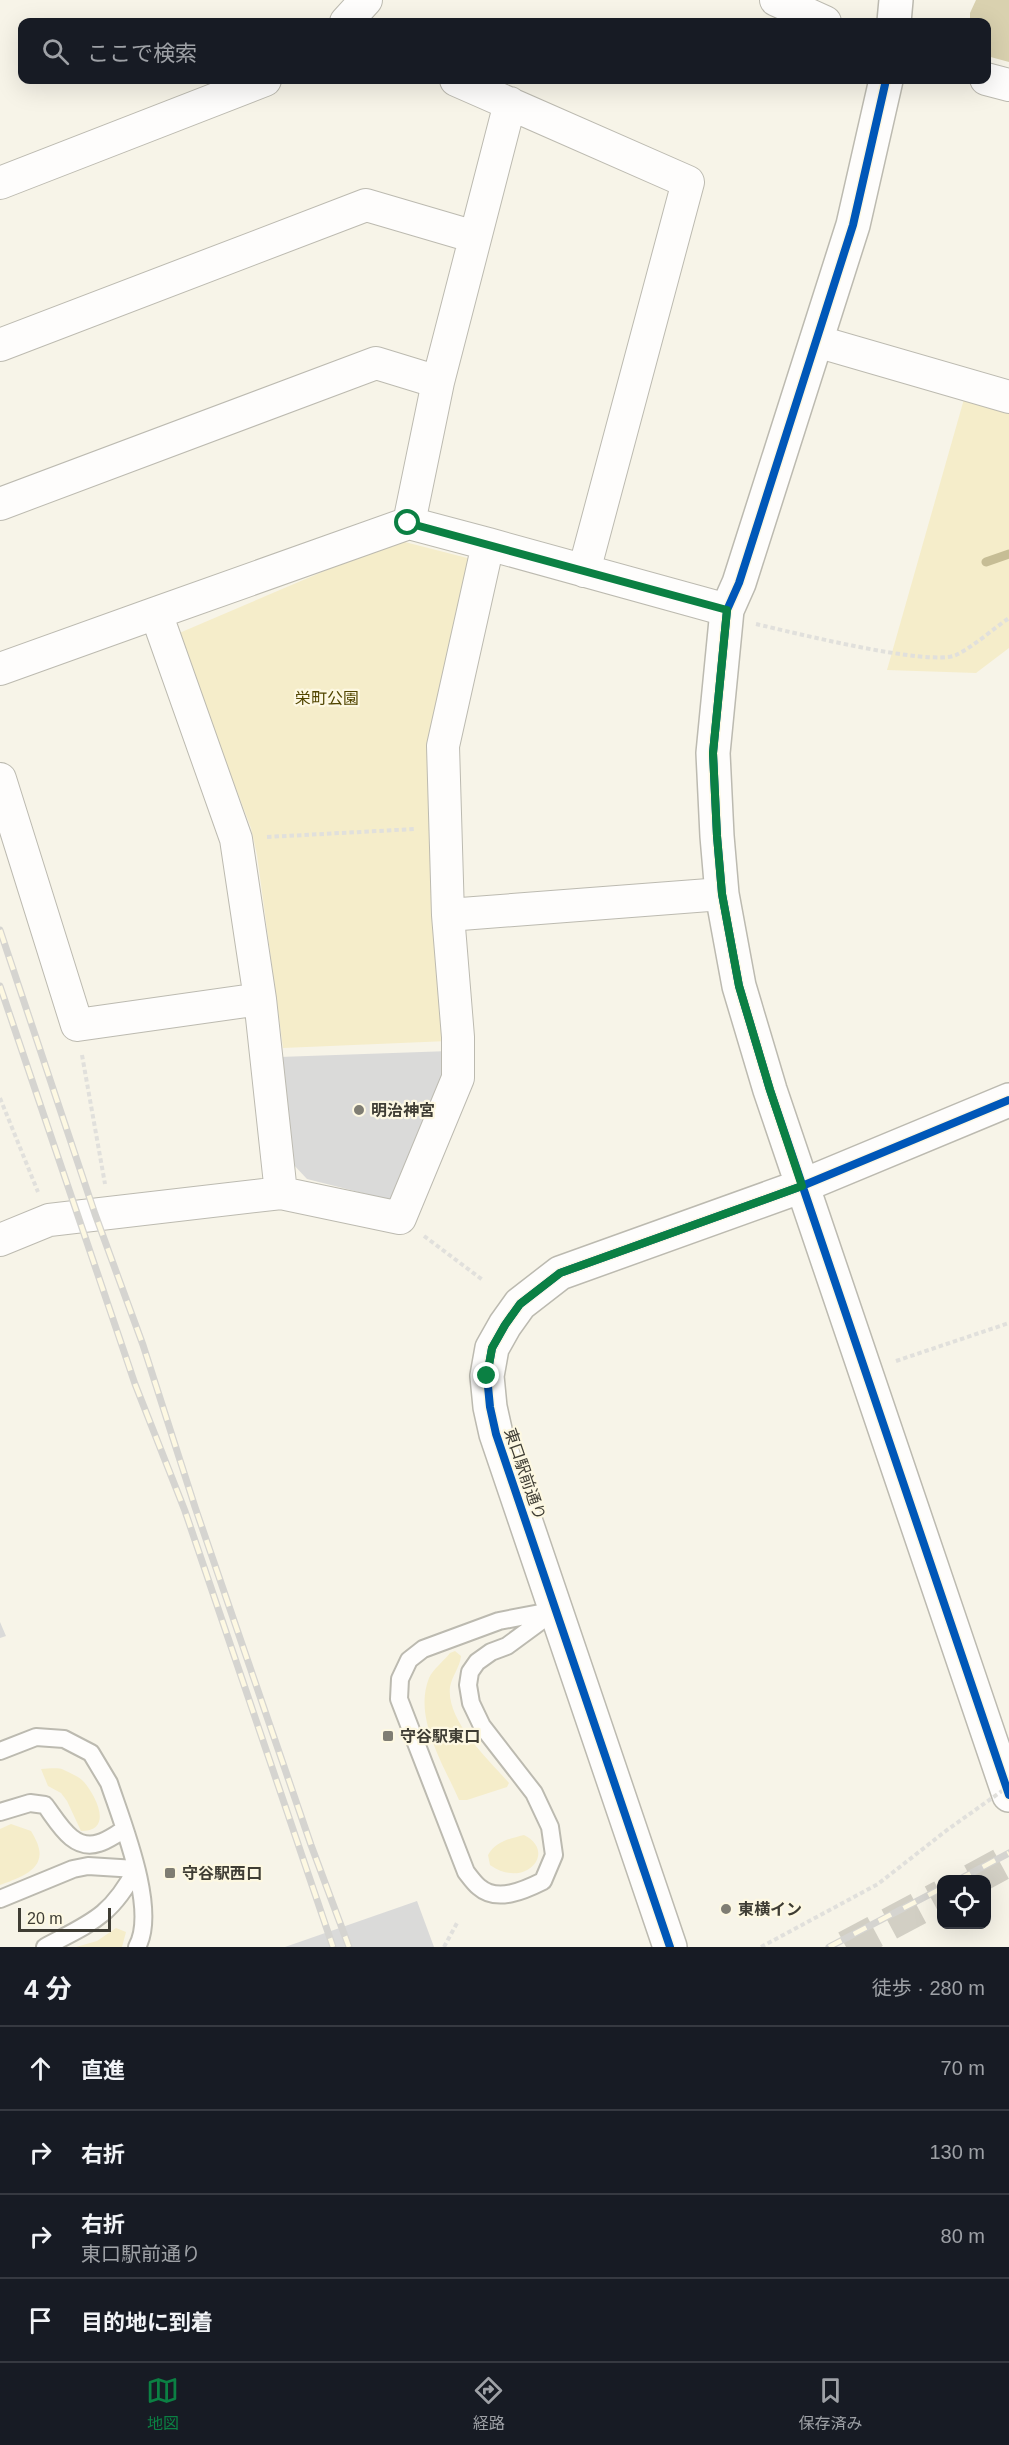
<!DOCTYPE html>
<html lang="ja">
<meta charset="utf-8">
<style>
body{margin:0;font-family:Helvetica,"Noto Sans JP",sans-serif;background:#20242c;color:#f1f3f6}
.controls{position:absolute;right:18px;bottom:18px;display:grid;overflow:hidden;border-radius:12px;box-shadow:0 6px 24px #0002}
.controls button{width:54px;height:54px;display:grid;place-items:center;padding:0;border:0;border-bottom:2px solid #363941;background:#171b24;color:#f1f3f6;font:30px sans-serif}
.scale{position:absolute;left:18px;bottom:15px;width:93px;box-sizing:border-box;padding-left:6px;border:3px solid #3f3d34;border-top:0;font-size:16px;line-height:21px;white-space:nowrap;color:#3f3d34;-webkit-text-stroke:4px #fdf8e2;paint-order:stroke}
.stop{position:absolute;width:18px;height:18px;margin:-14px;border:4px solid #0b8043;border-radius:50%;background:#fff}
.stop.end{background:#0b8043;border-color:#fff;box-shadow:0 2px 6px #0008}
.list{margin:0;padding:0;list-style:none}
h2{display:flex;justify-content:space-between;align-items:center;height:78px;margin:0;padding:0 24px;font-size:26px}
h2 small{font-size:20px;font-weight:400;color:#9ea1a6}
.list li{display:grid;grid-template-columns:39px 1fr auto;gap:18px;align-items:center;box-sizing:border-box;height:84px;padding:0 24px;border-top:2px solid #363941}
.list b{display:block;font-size:22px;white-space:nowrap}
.list p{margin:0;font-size:20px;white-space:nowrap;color:#9ea1a6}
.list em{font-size:20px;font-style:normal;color:#9ea1a6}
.icon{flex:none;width:33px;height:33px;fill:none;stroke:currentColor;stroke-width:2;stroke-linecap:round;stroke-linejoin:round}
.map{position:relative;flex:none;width:1009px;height:1947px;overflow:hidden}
.search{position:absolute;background:#171b24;box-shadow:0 6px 24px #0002;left:18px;right:18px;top:18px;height:66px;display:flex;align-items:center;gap:15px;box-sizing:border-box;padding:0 21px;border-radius:12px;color:#9ea1a6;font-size:22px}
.sheet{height:414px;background:#171b24}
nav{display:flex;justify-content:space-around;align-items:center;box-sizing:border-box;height:84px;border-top:2px solid #363941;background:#171b24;font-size:16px;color:#9ea1a6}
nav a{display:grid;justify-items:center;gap:3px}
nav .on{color:#0b8043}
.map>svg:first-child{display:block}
.green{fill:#f5edca}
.forest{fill:#d9d1af}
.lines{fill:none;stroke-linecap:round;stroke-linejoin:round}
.stream{stroke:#c6bd95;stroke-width:9}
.building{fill:#dadad9}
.primary-tunnel{stroke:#d2cfc4;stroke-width:33;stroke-dasharray:33 16;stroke-linecap:butt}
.service-casing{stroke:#bcbab0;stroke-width:20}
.minor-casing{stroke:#bcbab0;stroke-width:34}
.tertiary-casing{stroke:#bcbab0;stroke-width:36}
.path{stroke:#e1e0dc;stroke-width:4;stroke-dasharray:4.5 3;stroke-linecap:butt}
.service{stroke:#fefdfc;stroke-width:16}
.minor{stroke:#fefdfc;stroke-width:32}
.tertiary{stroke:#fefdfc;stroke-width:33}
.rail-casing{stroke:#d5d4d0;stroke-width:7}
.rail{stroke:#fdf8e2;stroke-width:4.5;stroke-dasharray:14;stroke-linecap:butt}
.path-bridge{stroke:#e1e0dc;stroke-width:4;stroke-dasharray:4.5 3;stroke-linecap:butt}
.cycleway-casing{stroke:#fdf8e2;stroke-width:11}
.cycleway{stroke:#0057b8;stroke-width:8}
.route{stroke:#0b8043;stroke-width:8}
.poi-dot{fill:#7f7d73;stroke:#fdf8e2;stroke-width:2}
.labels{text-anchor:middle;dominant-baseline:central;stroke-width:4.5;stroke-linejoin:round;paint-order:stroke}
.park-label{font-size:16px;fill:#514500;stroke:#fdf8e2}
.poi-label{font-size:16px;font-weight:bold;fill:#3f3d34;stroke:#fdf8e2;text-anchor:start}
.street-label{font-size:16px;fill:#3f3d34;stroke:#fdf8e2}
</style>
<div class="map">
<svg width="1009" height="1947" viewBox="0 0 1009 1947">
<rect width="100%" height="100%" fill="#f7f4e8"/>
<path class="green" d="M968,385L1009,397V648L976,673L887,670Z
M397,540L479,561L437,748L448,1041L283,1048L257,855L251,828L177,634Z
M455,1651L461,1656C460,1667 452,1676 450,1687C446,1721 488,1759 509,1783L507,1787L467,1800H459C444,1765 413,1718 429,1678C433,1669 444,1661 450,1653Z
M41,1769C48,1769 58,1767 64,1770C70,1773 80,1777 84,1782C96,1796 114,1831 81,1831L67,1801L61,1793L48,1786Z
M11,1824L31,1831C34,1836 38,1843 39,1849C44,1871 16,1879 0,1885V1829Z
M524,1835C558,1852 525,1890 490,1865L488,1855C496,1841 509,1839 524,1835Z
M116,1928L126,1932L122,1947H76L97,1941Z"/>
<path class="forest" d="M976,0H1009V62L987,56L986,22H970V13Z"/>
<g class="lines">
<path class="stream" d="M986,562L1009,554"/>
</g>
<path class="building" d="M450,1051L410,1186L390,1200L307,1179L292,1163L279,1057Z
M0,1622L6,1636L0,1638Z
M417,1901L434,1947H285Z"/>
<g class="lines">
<path class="primary-tunnel" d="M972,1880L1009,1860
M846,1947L942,1896"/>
<defs>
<path id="service" d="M556,1610L507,1646L491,1652L477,1662L470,1672L468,1685L471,1703L482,1726L534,1793L550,1827L554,1855L543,1881C525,1890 497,1903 479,1887C474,1883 470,1877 466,1872L399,1699L400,1679L409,1660L423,1649L499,1621Z
M0,1751L36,1737L64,1739L91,1753L109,1783C122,1822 158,1910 137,1947
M0,1812L30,1803L45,1805C58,1822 73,1852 99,1843C107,1841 116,1834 124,1830
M0,1899L73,1869L88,1866L136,1869
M45,1947C90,1923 111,1917 136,1869"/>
<path id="minor" d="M776,0L825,22
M346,22L366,0
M986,79L1009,85
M456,80L688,182L584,571
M0,183L265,80
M816,341L1009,397
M0,345L366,205L475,237
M0,504L376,363L438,382
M409,523L438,382L510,103
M488,544L727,610
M156,613L409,523L488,544L443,746L448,915L458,1037V1078L400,1218L281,1193
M0,669L156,613L236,839L260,999L281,1193L49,1220L0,1240
M0,779L77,1025L260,999
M448,915L722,894"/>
<path id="tertiary" d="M894,22L896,0
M886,80L853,225L739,583L727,610L713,753L717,836L722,894L739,986L770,1090L1009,1795
M670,1947L496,1434L490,1407L487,1376L492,1348L505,1325L520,1304L560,1273L802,1186L1009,1100"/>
</defs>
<use href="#service" class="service-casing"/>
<use href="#minor" class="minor-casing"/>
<use href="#tertiary" class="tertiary-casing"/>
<path class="path" d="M756,624C791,632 930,667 956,655C973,647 993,629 1009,618
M267,837L415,829
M82,1055L105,1184
M0,1098L38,1192
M424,1236L484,1281
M896,1361L1009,1323
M444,1947L457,1923"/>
<use href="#service" class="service"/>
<use href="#minor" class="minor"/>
<use href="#tertiary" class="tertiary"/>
<defs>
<path id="rail" d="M0,930L95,1214L143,1345L195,1507L311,1845L349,1947
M0,986L135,1384L185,1511L333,1947
M958,1880L1009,1853
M829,1947L942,1888"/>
</defs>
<use href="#rail" class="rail-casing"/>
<use href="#rail" class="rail"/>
<path class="path-bridge" d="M761,1947L878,1884L947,1830L1009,1786"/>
<defs>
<path id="cycleway" d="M886,80L853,225L739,583L727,610L713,753L717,836L722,894L739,986L770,1090L1009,1795
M670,1947L496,1434L490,1407L487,1376L492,1348L505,1325L520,1304L560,1273L802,1186L1009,1100"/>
</defs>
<use href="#cycleway" class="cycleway-casing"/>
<use href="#cycleway" class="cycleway"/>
</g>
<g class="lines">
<path class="route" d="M408,523L727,610L713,753L717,836L722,894L739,986L770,1090L802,1186L560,1273L520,1304L505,1325L492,1348L487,1376"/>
</g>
<g class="poi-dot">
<circle cx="359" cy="1110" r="6"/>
<rect x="382" y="1730" width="12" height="12" rx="3"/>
<rect x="164" y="1867" width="12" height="12" rx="3"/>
<circle cx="726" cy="1909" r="6"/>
</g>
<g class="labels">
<g class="park-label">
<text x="327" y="698">栄町公園</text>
</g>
<g class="poi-label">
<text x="371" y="1110">明治神宮</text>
<text x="400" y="1736">守谷駅東口</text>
<text x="182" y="1873">守谷駅西口</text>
<text x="738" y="1909">東横イン</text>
</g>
<g class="street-label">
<text transform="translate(525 1474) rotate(71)">東口駅前通り</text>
</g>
</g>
</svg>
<div class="controls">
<button><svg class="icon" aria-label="locate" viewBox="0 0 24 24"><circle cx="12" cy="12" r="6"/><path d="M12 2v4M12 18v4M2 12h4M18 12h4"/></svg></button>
</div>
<div class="scale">20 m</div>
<div class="stop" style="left:408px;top:523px"></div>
<div class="stop end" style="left:487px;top:1376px"></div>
<div class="search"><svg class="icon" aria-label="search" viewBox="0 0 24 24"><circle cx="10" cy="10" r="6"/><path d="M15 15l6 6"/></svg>ここで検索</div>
</div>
<section class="sheet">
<h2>4 分<small>徒歩 · 280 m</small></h2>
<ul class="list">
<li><svg class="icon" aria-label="ahead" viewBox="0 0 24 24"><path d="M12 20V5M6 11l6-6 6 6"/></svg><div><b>直進</b></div><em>70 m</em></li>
<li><svg class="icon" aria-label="right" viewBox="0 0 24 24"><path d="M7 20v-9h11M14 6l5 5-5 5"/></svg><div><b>右折</b></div><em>130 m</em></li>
<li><svg class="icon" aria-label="right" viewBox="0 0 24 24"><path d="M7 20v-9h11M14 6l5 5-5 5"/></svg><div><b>右折</b><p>東口駅前通り</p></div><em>80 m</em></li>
<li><svg class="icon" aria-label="arrive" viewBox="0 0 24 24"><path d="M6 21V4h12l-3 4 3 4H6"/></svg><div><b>目的地に到着</b></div></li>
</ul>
</section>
<nav>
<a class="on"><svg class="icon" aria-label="map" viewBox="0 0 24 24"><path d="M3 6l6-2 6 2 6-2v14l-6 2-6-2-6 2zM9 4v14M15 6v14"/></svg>地図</a>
<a><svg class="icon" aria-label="directions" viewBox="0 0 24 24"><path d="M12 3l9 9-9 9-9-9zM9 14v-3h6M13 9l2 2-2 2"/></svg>経路</a>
<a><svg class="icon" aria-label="saved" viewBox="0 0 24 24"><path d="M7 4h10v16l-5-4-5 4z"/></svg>保存済み</a>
</nav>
